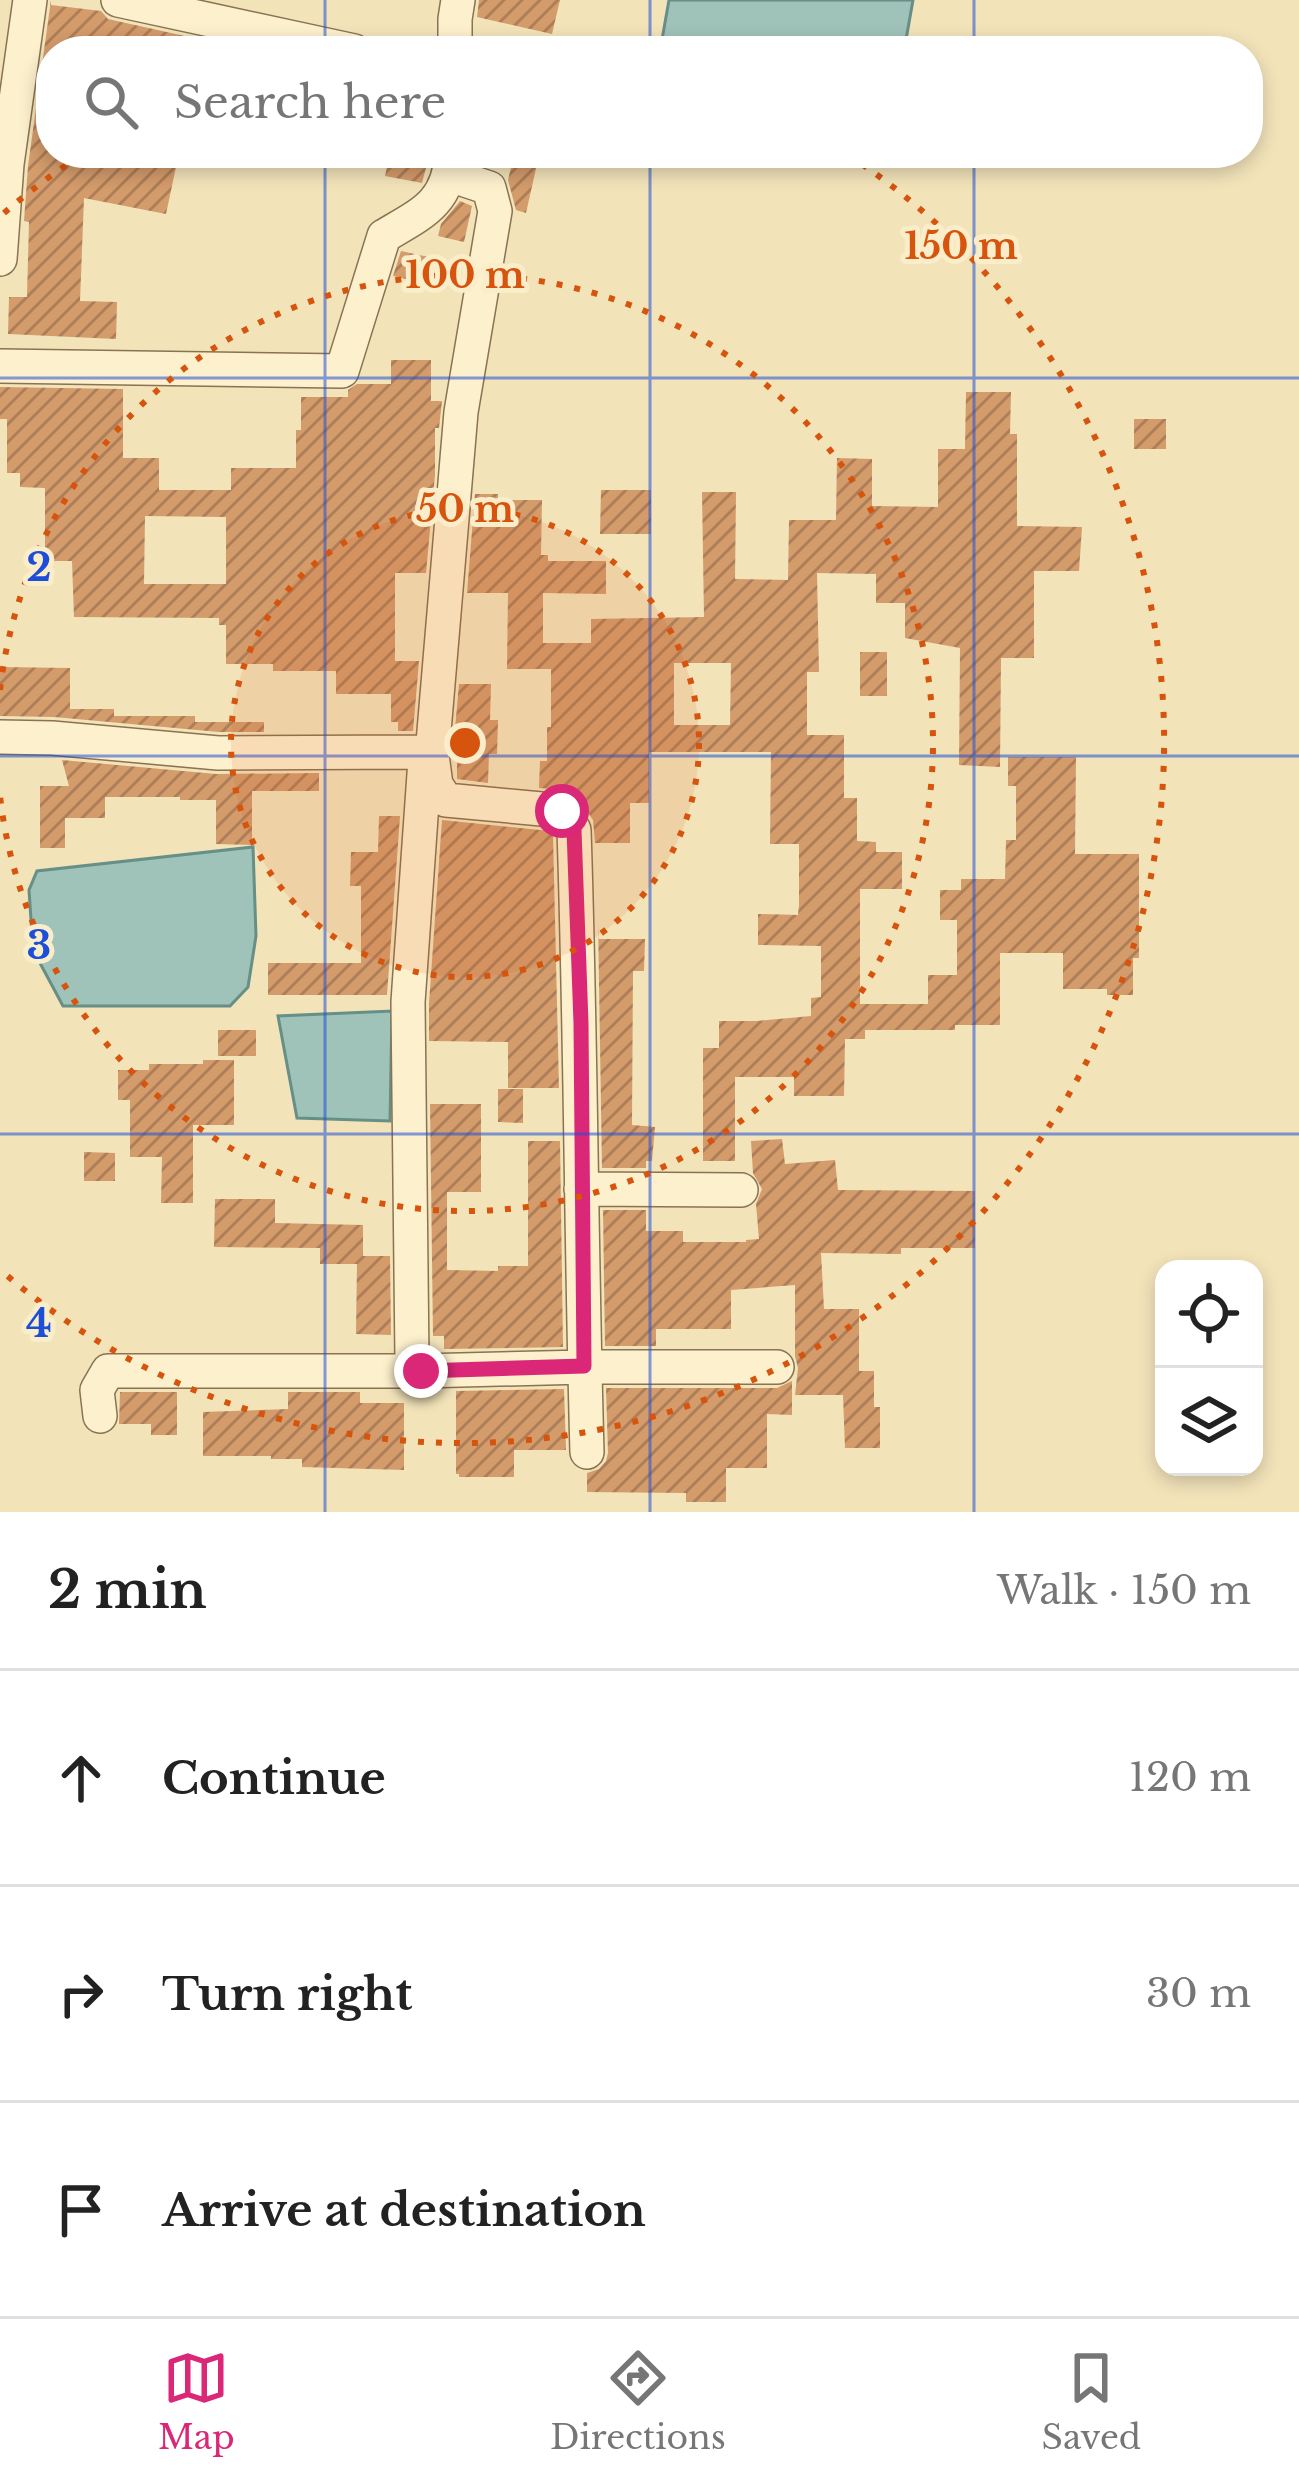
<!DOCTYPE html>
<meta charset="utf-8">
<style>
body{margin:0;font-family:"Libre Baskerville",serif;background:#f2f2f2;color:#222}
.controls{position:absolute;right:36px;bottom:36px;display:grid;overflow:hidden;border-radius:24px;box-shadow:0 6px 18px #0003}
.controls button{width:108px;height:108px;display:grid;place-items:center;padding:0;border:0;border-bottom:3px solid #e0e0e0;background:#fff;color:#222;font:60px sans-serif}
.stop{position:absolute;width:36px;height:36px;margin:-27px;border:9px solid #db2777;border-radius:50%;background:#fff}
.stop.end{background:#db2777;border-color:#fff;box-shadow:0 3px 12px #0008}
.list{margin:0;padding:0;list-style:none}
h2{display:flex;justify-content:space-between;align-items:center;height:156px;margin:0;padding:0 48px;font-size:51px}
h2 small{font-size:39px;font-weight:400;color:#767676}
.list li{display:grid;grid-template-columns:78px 1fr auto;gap:36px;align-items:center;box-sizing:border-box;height:216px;padding:0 48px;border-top:3px solid #e0e0e0}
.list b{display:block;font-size:45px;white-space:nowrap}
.list em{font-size:39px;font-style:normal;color:#767676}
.icon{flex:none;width:66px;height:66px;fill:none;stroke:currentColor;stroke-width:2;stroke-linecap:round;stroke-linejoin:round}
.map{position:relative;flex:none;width:1299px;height:1512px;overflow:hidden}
.search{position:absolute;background:#fff;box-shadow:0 6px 18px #0003;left:36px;right:36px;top:36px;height:132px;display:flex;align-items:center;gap:30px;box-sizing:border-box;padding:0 42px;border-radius:48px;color:#767676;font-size:45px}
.sheet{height:804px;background:#fff}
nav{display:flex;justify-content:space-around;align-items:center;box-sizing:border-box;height:168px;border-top:3px solid #e0e0e0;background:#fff;font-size:33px;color:#767676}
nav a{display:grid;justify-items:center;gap:6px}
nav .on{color:#db2777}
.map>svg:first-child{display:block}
.water{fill:#9fc2b9;stroke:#668f87;stroke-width:3}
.building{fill:url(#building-hatch);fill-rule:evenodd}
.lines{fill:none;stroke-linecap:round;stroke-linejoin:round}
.street-casing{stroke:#8a7252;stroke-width:36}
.street{stroke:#fcf0cd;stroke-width:33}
.route{stroke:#db2777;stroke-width:15}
.grid{fill:none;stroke:#1d4ed8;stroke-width:3;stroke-opacity:0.55}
.ring{fill:none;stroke:#d6540d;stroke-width:6;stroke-dasharray:6 12}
.grid-label{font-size:39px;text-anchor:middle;font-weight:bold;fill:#1d4ed8;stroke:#f9edca;stroke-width:10;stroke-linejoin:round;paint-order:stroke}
.centre{fill:#d6540d;stroke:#f9edca;stroke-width:6}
.ring-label{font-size:36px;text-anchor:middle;font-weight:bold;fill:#d6540d;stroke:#f9edca;stroke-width:10;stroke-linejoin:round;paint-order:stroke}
</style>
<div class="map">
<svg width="1299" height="1512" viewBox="0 0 1299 1512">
<defs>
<pattern id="building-hatch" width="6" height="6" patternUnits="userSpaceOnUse" patternTransform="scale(3)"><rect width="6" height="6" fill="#d49b6b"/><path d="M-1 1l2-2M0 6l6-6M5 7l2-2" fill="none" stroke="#ad7e57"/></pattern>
</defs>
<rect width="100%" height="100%" fill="#f2e3b9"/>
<path class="water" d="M669,0H913L904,51H660Z
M253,847L256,936L248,987L230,1006H63L33,950L29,890L37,871Z
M392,1011L390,1121L297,1118L278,1016Z"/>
<path class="building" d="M51,0V5L101,11L108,19L243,49V51H51V153H179L166,214L84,198L80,301L117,302L116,339L8,334L9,297H27L29,222L24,221L28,166Z
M479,0H560L552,34L477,17Z
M390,153H430L422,183L385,176Z
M513,159L537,164L526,213L516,210L508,180Z
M460,201L472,206L464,242L438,236L441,224Z
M401,251L433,258L427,284L393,276Z
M391,360H431V401H442L439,428H435V475L426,573H395V661H419L413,731H398V722H391V694H336V671H273V664H226V625H219V618L74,617L72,561H45V488L20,487V473H7V419H0V387L123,389V458H159V490H231V468H296V430H301V397H348V390L357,384H391ZM145,516L226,517V584H144Z
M966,392H1011L1010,434H1017V526L1082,527L1079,571H1034V658H1001L1000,767L959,765L960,648L905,638V603H876V574L817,573L819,672H807V735H844V798H857V841L876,842V852H902V889H860V1004H928V975H957V920H940V890H961V879H1005L1006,840H1016V786H1008V757H1076L1075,854H1139V958H1133V995H1107V989H1063V953H1000V1025H955V1030H865V1039H845L844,1096H794V1077H735V1161H703V1048H719V1021H757L811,1016V998L821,997V946L758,945V914L798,915L799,905V844H770L771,752H649V803H630V843H595L593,820L575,794L565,790L539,788L540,761H547V727H551V669H507L508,593H467L475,494H498V500H542L541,555H548V561H606V594L543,593V643H591V619L704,617L702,492H736L735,579L788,580L789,520H836L837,458L872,459V506L938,507V449H965ZM674,663H731L730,725H674Z
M1134,419H1166V449H1134Z
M601,490H651V534H600Z
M860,652H887V696H860Z
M0,667L70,668V709H114V716H195V722H264V732H219L54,717L0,716Z
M459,684H491L490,720H498L497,754H489L488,783L457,779V752H453Z
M62,760L216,774L319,773V791H252V845L216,844V800H180V797H105V818H65V848H40V786H69Z
M379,816H400L387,995H268V963H361V886H350L351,852H378Z
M442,820L550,831L553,836L559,1088H508V1042L429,1041V1003Z
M598,920V939H645L644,971H633L632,1125L655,1127L652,1161H646V1168H602Z
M218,1030H256V1056H218Z
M203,1060H234V1125H193V1203H161L162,1157H130V1100H118V1070H149V1064H203Z
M498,1089H523V1123L498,1122Z
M430,1104H481V1192H447V1270L498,1271V1266H528V1141H560L563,1347L444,1349V1336H433Z
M782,1139L785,1164L835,1160L838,1190L975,1191V1248H901V1254L821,1253L824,1309H859V1371H874V1407H880V1448H845L843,1395H795L798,1368L795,1356V1285L731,1290V1329H656V1346H605L603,1210H646V1231H683V1242H746V1240L759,1239L756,1204L762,1189L753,1173L751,1141Z
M84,1152L115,1153V1181H84Z
M215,1199H275V1223L363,1225V1256H390L391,1335L356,1334L357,1264H320V1248L214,1247Z
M792,1381V1415L767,1414V1468H726V1502H686V1493L587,1492V1473L599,1469L606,1461L608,1453L606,1388H777Z
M564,1389L566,1450H514V1477H459V1474H456V1391Z
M120,1392H177V1435H151V1424H119Z
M288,1392H360V1403H404V1470L302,1467V1459H271V1456H203V1412L288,1409Z"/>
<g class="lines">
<defs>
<path id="street" d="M118,0L354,51
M455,51V19L458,0
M450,175L489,188L495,211L461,412L432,755L436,785L446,800L563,811L574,830C581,1038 581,1245 587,1452
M0,259L7,164L30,0
M0,366L342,371L384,236C421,214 449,203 451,155
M0,737L52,738L218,753L419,752L425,760L408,1002L412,1360L421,1371L585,1367H777
M581,1189L741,1190
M100,1416L97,1390L108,1371H421"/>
</defs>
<use href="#street" class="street-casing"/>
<use href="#street" class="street"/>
</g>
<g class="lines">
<path class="route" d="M421,1371L584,1366L581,1023L574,830L562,811"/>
</g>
<path class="grid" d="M325,0V51M650,0V51M974,0V51M325,153V1512M650,153V1512M974,153V1512M0,378H1299M0,756H1299M0,1134H1299"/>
<circle cx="465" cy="743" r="234" fill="#d6540d" fill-opacity=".12"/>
<g class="ring">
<circle cx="465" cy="743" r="234"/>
<path d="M0 690A468 468 0 1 1 0 796"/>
<path d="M4 213A702 702 0 0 1 83 154M349 51A702 702 0 0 1 581 51M847 154A702 702 0 1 1 4 1273"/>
</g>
<g class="grid-label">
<text x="39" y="581">2</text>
<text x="39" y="959">3</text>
<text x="39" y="1337">4</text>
</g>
<circle cx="465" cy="743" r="18" class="centre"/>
<g class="ring-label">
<text x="961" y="259">150 m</text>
<text x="465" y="288">100 m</text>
<text x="465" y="522">50 m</text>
</g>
</svg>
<div class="controls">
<button><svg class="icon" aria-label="locate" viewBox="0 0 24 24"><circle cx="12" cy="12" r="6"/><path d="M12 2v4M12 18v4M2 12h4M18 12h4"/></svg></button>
<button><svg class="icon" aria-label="layers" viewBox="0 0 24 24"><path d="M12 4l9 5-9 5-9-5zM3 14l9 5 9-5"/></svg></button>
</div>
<div class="stop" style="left:562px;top:811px"></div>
<div class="stop end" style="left:421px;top:1371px"></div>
<div class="search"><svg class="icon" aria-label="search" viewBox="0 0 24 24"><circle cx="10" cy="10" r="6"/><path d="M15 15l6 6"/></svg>Search here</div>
</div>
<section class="sheet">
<h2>2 min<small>Walk · 150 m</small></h2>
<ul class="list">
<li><svg class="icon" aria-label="ahead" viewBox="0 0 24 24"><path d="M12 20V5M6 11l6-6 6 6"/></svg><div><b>Continue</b></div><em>120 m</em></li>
<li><svg class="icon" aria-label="right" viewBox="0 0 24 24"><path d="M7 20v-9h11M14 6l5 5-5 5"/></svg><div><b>Turn right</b></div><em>30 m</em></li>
<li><svg class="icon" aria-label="arrive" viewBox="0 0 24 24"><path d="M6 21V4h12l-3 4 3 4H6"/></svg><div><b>Arrive at destination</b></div></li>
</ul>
</section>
<nav>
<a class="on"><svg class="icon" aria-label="map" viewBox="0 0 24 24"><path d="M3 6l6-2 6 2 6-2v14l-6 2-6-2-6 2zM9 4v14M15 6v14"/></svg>Map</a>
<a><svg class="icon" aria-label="directions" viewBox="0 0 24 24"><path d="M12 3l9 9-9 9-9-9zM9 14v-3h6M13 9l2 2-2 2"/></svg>Directions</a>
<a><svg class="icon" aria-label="saved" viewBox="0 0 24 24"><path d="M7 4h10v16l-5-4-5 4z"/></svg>Saved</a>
</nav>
